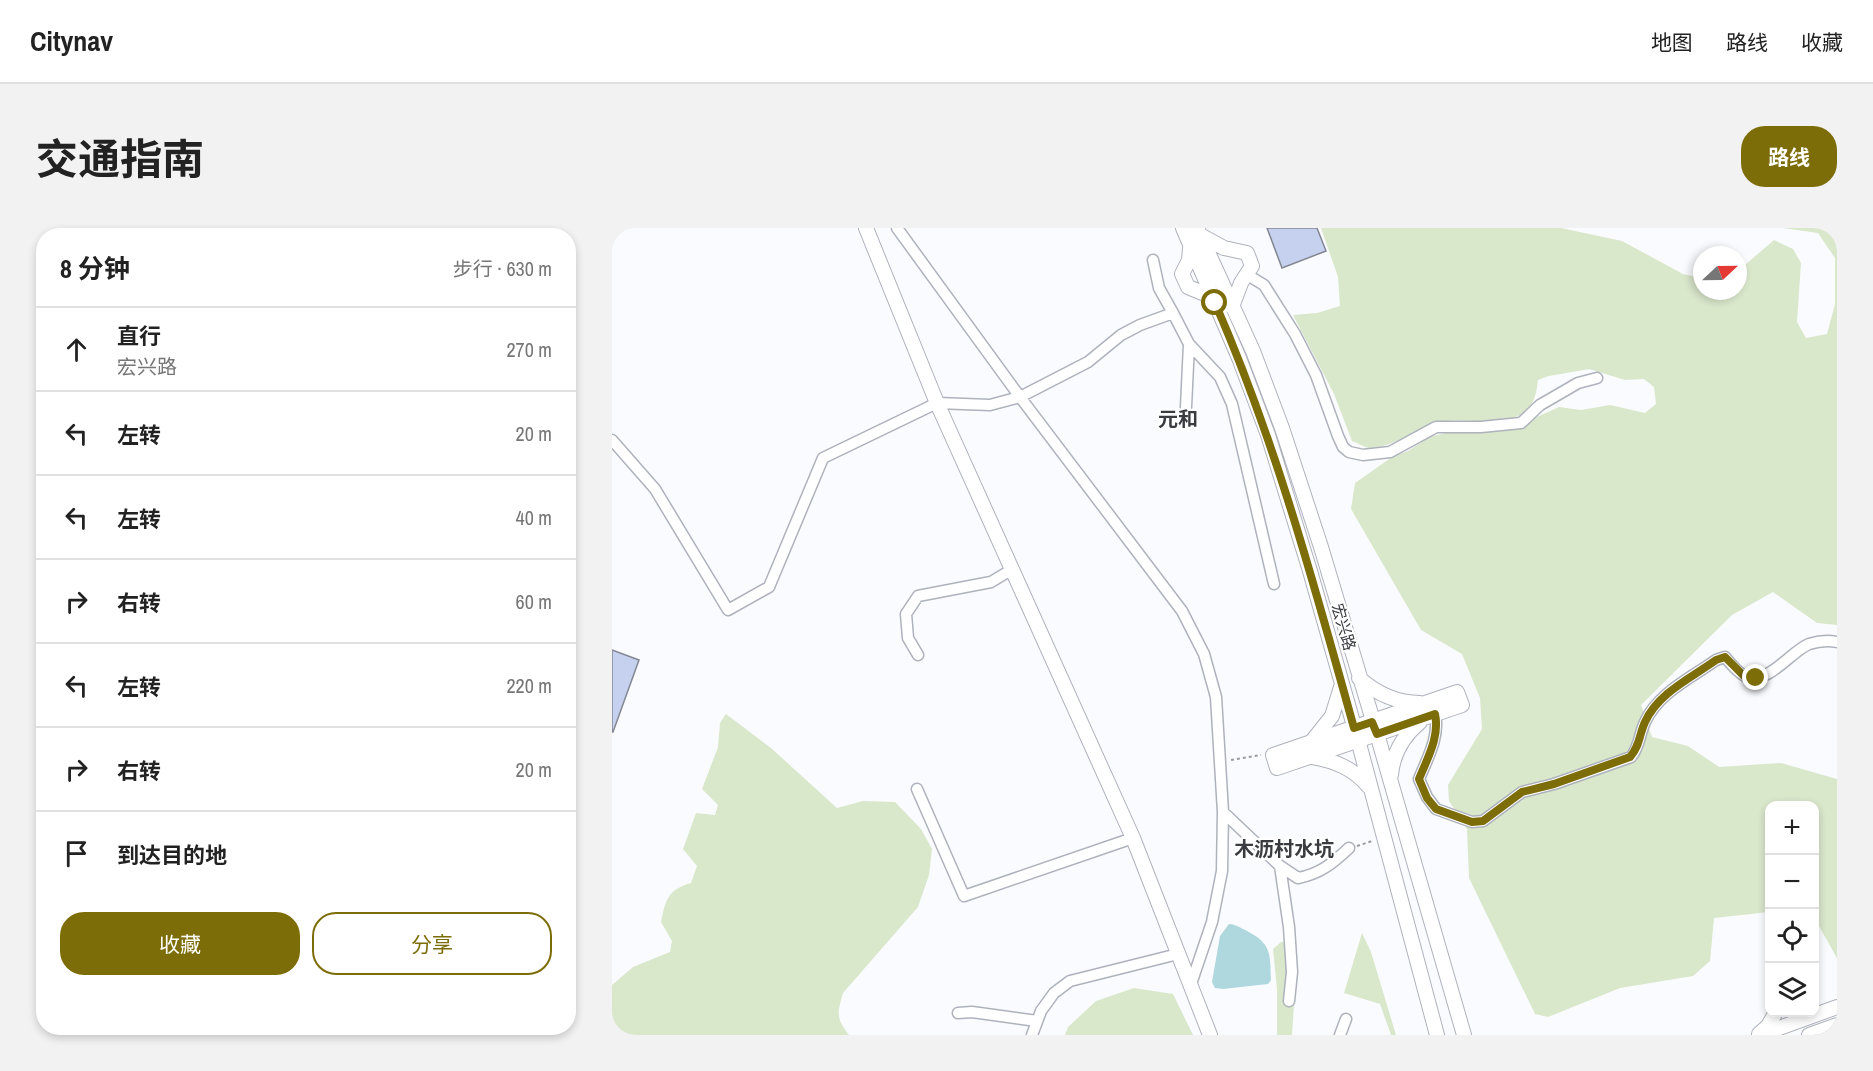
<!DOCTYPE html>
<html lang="zh">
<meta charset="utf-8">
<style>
body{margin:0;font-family:"Archivo Narrow","Noto Sans SC",sans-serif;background:#f2f2f2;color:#222}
.controls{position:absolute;right:18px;bottom:18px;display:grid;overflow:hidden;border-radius:12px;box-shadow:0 3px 9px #0003}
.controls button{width:54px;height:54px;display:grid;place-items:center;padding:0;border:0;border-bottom:2px solid #e0e0e0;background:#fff;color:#222;font:30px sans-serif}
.compass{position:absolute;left:1081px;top:18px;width:54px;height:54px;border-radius:50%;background:#fff;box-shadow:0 3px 9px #0003;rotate:68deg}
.stop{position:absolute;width:18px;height:18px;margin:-14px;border:4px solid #7d6d09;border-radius:50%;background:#fff}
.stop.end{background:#7d6d09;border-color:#fff;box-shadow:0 2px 6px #0008}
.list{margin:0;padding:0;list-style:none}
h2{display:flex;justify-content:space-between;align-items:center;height:78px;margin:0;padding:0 24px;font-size:26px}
h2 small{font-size:20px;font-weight:400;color:#767676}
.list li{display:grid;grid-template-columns:39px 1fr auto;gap:18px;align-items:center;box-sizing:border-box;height:84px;padding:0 24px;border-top:2px solid #e0e0e0}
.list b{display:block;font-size:22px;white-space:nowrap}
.list p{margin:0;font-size:20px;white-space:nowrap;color:#767676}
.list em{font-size:20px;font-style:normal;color:#767676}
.actions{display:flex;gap:12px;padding:18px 24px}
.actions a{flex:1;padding:14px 0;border:2px solid #7d6d09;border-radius:24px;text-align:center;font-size:21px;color:#7d6d09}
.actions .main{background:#7d6d09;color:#fff}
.icon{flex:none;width:33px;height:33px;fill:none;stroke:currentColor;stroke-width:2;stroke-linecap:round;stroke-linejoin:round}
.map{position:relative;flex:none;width:1225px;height:807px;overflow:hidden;border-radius:24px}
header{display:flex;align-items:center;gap:36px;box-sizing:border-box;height:84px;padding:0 30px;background:#fff;border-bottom:2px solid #e0e0e0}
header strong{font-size:28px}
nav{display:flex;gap:33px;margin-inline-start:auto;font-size:21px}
.intro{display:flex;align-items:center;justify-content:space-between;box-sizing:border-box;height:144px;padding:0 36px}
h1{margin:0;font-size:42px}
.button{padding:15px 27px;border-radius:24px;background:#7d6d09;color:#fff;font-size:21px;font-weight:700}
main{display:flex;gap:36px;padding:0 36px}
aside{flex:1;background:#fff;border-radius:24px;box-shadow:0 3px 9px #0003}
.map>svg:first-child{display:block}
.green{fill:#d9e7cb}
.water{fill:#aed8dd}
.building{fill:#c6d1f0;stroke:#838791;stroke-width:1.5}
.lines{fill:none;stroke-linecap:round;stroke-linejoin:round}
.street-casing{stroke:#aeb2bd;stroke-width:13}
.secondary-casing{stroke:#aeb2bd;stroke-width:16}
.path{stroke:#999b9e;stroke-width:2;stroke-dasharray:3 3;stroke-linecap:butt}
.street{stroke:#fff;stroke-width:10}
.secondary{stroke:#fff;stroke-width:14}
.route{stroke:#7d6d09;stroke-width:8}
.labels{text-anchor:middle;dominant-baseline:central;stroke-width:4.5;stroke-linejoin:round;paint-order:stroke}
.street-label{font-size:16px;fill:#3a3c40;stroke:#fff}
.quarter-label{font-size:20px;font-weight:bold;fill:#3a3c40;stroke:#fff}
</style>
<header>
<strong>Citynav</strong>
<nav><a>地图</a><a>路线</a><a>收藏</a></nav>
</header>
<div class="intro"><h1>交通指南</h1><a class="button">路线</a></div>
<main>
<aside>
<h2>8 分钟<small>步行 · 630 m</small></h2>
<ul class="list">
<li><svg class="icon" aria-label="ahead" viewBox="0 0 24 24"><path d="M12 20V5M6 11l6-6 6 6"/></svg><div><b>直行</b><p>宏兴路</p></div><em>270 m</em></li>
<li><svg class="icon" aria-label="left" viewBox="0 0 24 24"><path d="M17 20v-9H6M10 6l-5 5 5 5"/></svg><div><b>左转</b></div><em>20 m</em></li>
<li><svg class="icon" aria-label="left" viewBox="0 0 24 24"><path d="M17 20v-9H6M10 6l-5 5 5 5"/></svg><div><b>左转</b></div><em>40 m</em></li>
<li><svg class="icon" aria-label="right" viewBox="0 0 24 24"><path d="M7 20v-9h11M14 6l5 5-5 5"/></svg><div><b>右转</b></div><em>60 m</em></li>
<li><svg class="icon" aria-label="left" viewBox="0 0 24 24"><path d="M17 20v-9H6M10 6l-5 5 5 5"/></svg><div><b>左转</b></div><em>220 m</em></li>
<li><svg class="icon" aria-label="right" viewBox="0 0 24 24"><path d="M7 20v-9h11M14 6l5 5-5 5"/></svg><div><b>右转</b></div><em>20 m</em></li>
<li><svg class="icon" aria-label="arrive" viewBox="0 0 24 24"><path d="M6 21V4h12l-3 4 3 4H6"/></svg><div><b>到达目的地</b></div></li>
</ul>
<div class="actions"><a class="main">收藏</a><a>分享</a></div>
</aside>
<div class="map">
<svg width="1225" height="807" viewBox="0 0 1225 807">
<rect width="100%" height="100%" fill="#fafbfe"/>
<path class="green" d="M709,0H949L1010,13L1071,46L1090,50V63H1126V43L1162,12L1181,21L1189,35L1185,94L1194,110L1215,106L1223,76V30L1206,5L1171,0H1225V397L1205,395L1161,364L1120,387L1029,477L1040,509L1076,518L1107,539L1169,535L1225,551V730L1203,691L1202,578H1158L1157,684L1102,690L1098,733L1081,748L1008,760L936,789L923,786L857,650L855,601L837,573L836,557L870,501L868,470L850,426L809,402L739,281L743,255L780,229L796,223L818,209L837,204L911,199L925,189L947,179L969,182L998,177L1033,185L1044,176L1042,159L1032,151L1013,152L977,141L937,148L926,152C924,168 922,179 908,187C883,200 856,189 830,194C805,198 782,220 757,220C752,219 745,215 740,213L722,166L681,87L705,85L728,78L726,49Z
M114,486L159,520L225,580L251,573L283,574L309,601L320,621L317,647L306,679L231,765C225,786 224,790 237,807H0V757L21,739L58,724L60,713L49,694C54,670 56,662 79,655L85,638L71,621L84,585L103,587L106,577L90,561L106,519L108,495Z
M750,705L759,724L784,807H779L768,776L732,765Z
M669,714H682L683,762L680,807H665V761L661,721Z
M522,760L561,766L581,807H453L456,799L484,773Z"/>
<path class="water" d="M617,696C623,696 629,700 635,703C660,716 658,726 659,752L656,756L611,761L603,760L600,754L608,708Z"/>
<path class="building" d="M655,0H705L714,23L670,40Z
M0,422L27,432L1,504H0Z"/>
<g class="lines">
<defs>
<path id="street" d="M285,0L408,169L570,383L592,426L604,469L611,584L610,643L600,694L579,756
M541,32L547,60L561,85
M634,46L652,57L683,106L704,147L726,208L731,219L737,224L751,227L778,224L824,199H869L909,195L928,177L966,155L985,150
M574,179L577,116
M0,212L43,261L116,382L157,359L211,230L325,175L378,177L408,169L476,134L509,107L528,97L561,85L577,116L608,149L620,176L662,356
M306,427L296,410L294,386L306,368L379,354L399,342
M823,486C828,509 815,531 807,551L815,569L824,581L860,594L871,593L910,564L942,556L1019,529C1028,518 1027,507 1033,494C1046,465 1079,450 1104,432L1113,429C1118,435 1126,445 1133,448C1156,458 1179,423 1197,416C1207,413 1215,412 1225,414
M305,561L352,668L521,610
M611,584L668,638L677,699L680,744L677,773
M668,638L686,650C708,646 721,635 737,620
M346,785L360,784L425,793
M420,807L429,783L442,765L458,753L566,726
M728,807L734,791"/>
<path id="secondary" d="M254,0L325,175L521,610L598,807
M571,0L627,130L656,207L698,343L746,512L825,807
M585,0L641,123L670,200L709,319L765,506L852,807
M588,7L612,20L635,25L640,38L629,55L620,79
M578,20L577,32L570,46L576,59L593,66L602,74
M747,450C765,466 784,475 808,475
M845,464L850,477L665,540L661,527Z
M701,512L720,488L729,459
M701,529C724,533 742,541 757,559
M779,547C781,525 791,508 808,494
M1147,806L1156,798L1164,784
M1148,807L1225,779
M1197,807L1225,797"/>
</defs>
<use href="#street" class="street-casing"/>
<use href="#secondary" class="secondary-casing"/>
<path class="path" d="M619,532L649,527
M745,618L760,613"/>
<use href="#street" class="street"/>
<use href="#secondary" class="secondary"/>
</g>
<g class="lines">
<path class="route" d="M603,75C663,212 702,356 742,500L760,494L765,506L823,486C828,509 815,531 807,551L815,570L824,581L860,594L871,593L910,564L942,556L1018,529C1028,518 1027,507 1033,494C1046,465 1079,450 1104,432L1113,429L1132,448L1144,450"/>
</g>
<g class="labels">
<g class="street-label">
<text transform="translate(732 399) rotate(74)">宏兴路</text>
</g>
<g class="quarter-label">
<text x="566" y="190">元和</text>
<text x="672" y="620">木沥村水坑</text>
</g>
</g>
</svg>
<div class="controls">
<button>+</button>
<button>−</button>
<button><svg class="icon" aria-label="locate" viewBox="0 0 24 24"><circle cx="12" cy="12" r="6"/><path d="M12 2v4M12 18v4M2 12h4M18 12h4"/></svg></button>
<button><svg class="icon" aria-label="layers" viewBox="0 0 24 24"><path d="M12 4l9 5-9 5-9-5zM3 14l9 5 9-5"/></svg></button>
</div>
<svg class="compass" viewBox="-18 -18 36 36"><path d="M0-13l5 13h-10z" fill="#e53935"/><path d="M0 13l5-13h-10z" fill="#767676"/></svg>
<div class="stop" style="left:603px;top:75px"></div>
<div class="stop end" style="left:1144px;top:450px"></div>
</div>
</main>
